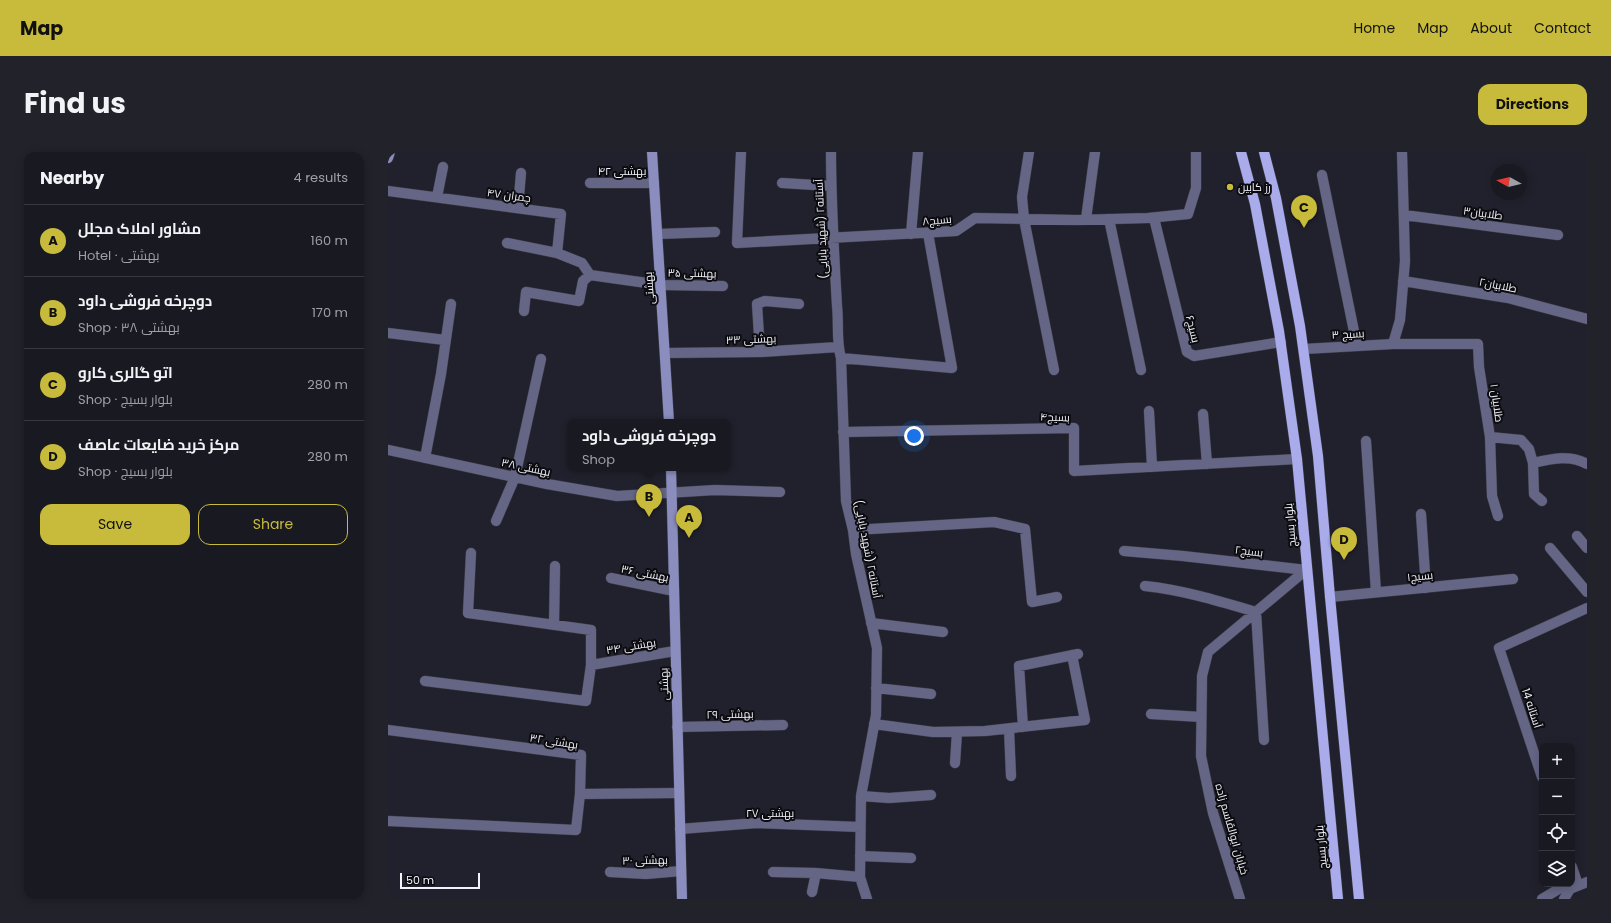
<!DOCTYPE html>
<meta charset="utf-8">
<style>
body{margin:0;font-family:Poppins,Cairo,sans-serif;background:#21222a;color:#f1f3f6}
.controls{position:absolute;right:12px;bottom:12px;display:grid;overflow:hidden;border-radius:8px;box-shadow:0 2px 10px #0003}
.controls button{width:36px;height:36px;display:grid;place-items:center;padding:0;border:0;border-bottom:1px solid #36383f;background:#181921;color:#f1f3f6;font:20px sans-serif}
.compass{position:absolute;left:1103px;top:12px;width:36px;height:36px;border-radius:50%;background:#181921;box-shadow:0 2px 10px #0003;rotate:278deg}
.scale{position:absolute;left:12px;bottom:10px;width:80px;box-sizing:border-box;padding-left:4px;border:2px solid #f2f2fa;border-top:0;font-size:11px;line-height:14px;white-space:nowrap;color:#f2f2fa;-webkit-text-stroke:3px #0b0b10;paint-order:stroke}
.you{position:absolute;left:526px;top:284px;width:14px;height:14px;margin:-10px;border:3px solid #fff;border-radius:50%;background:#1a73e8;box-shadow:0 0 0 6px #1a73e833}
.badge{display:grid;place-items:center;width:26px;height:26px;border-radius:50%;background:#c8bb3b;color:#111;font-size:13px;font-weight:700}
.pin{position:absolute;translate:-50% -33px;filter:drop-shadow(0 1px 2px #0008)}
.pin::after{content:'';position:absolute;top:21px;width:14px;height:12px;background:inherit;clip-path:polygon(0 0,100% 0,50% 100%)}
.popup{position:absolute;left:179px;top:267px;width:164px;height:52px;box-sizing:border-box;display:grid;place-content:center;border-radius:8px;background:#181921;filter:drop-shadow(0 1px 3px #0005);font-size:13px;white-space:nowrap;color:#9fa0a5}
.popup b{font-size:15px;color:#f1f3f6}
.popup::after{content:'';position:absolute;left:50%;top:100%;margin-left:-8px;border:8px solid transparent;border-top-color:#181921}
.list{margin:0;padding:0;list-style:none}
h2{display:flex;justify-content:space-between;align-items:center;height:52px;margin:0;padding:0 16px;font-size:17px}
h2 small{font-size:13px;font-weight:400;color:#9fa0a5}
.list li{display:grid;grid-template-columns:26px 1fr auto;gap:12px;align-items:center;box-sizing:border-box;height:72px;padding:0 16px;border-top:1px solid #36383f}
.list b{display:block;font-size:15px;white-space:nowrap}
.list p{margin:0;font-size:13px;white-space:nowrap;color:#9fa0a5}
.list em{font-size:13px;font-style:normal;color:#9fa0a5}
.actions{display:flex;gap:8px;padding:12px 16px}
.actions a{flex:1;padding:9px 0;border:1px solid #c8bb3b;border-radius:12px;text-align:center;font-size:14px;color:#c8bb3b}
.actions .main{background:#c8bb3b;color:#111}
.icon{flex:none;width:22px;height:22px;fill:none;stroke:currentColor;stroke-width:2;stroke-linecap:round;stroke-linejoin:round}
.map{position:relative;flex:none;width:1199px;height:747px;overflow:hidden;border-radius:12px}
header{display:flex;align-items:center;gap:24px;box-sizing:border-box;height:56px;padding:0 20px;background:#c8bb3b;color:#111}
header strong{font-size:19px}
nav{display:flex;gap:22px;margin-inline-start:auto;font-size:14px}
.intro{display:flex;align-items:center;justify-content:space-between;box-sizing:border-box;height:96px;padding:0 24px}
h1{margin:0;font-size:28px}
.button{padding:10px 18px;border-radius:12px;background:#c8bb3b;color:#111;font-size:14px;font-weight:700}
main{display:flex;gap:24px;padding:0 24px}
aside{flex:1;background:#181921;border-radius:12px;box-shadow:0 2px 10px #0003}
.map>svg:first-child{display:block}
.lines{fill:none;stroke-linecap:round;stroke-linejoin:round}
.minor-casing{stroke:#3d3e49;stroke-width:11}
.tertiary-casing{stroke:#3d3e49;stroke-width:11}
.secondary-casing{stroke:#3d3e49;stroke-width:11}
.primary-casing{stroke:#3d3e49;stroke-width:11}
.minor{stroke:#656685;stroke-width:10}
.tertiary{stroke:#656685;stroke-width:10}
.secondary{stroke:#8b8dbe;stroke-width:10}
.primary{stroke:#a9abeb;stroke-width:10}
.poi-dot{fill:#c8bb3b;stroke:#0b0b10;stroke-width:1.5}
.labels{text-anchor:middle;dominant-baseline:central;stroke-width:4;stroke-linejoin:round;paint-order:stroke}
.street-label{font-size:11px;fill:#f2f2fa;stroke:#0b0b10}
.poi-label{font-size:11px;fill:#f2f2fa;stroke:#0b0b10;text-anchor:start}
</style>
<header>
<strong>Map</strong>
<nav><a>Home</a><a>Map</a><a>About</a><a>Contact</a></nav>
</header>
<div class="intro"><h1>Find us</h1><a class="button">Directions</a></div>
<main>
<aside>
<h2>Nearby<small>4 results</small></h2>
<ul class="list">
<li><span class="badge">A</span><div><b>مشاور املاک مجلل</b><p>Hotel · بهشتی</p></div><em>160 m</em></li>
<li><span class="badge">B</span><div><b>دوچرخه فروشی داود</b><p>Shop · بهشتی ۳۸</p></div><em>170 m</em></li>
<li><span class="badge">C</span><div><b>اتو گالری کارو</b><p>Shop · بلوار بسیج</p></div><em>280 m</em></li>
<li><span class="badge">D</span><div><b>مرکز خرید ضایعات عاصف</b><p>Shop · بلوار بسیج</p></div><em>280 m</em></li>
</ul>
<div class="actions"><a class="main">Save</a><a>Share</a></div>
</aside>
<div class="map">
<svg width="1199" height="747" viewBox="0 0 1199 747">
<rect width="100%" height="100%" fill="#20212c"/>
<g class="lines">
<defs>
<path id="minor" d="M353,0L349,91L568,79L587,66L687,68L760,66L800,62L808,36V0
M443,0C443,51 446,102 449,154C451,171 448,189 453,206L458,349L465,378L468,402L489,496L488,563L473,644L472,725L479,747
M641,0L634,45L636,67L666,218
M934,23L969,194
M202,31H266
M394,31L443,34
M0,39L173,62L169,101L194,111L202,123L273,133L335,134
M49,45L55,15
M130,56L133,21
M1016,63L1170,83
M766,66L799,200L806,204L893,190
M698,67L707,0
M721,67L753,218
M270,82L327,80
M523,82L530,0
M119,91L169,101
M1015,129L1120,146L1199,167
M136,159L138,140L191,149L195,129L202,123
M0,181L57,188
M1005,192L1012,168L1017,109L1014,0
M916,197L1005,192H1090L1091,215L1102,285L1133,288L1141,297L1145,311C1162,307 1182,302 1199,312
M372,200L369,152L377,149L411,152
M278,201L372,200L450,195
M453,206L564,216L540,81
M761,259L764,315
M815,262L819,312
M455,280L686,276V319L909,307
M1102,285L1104,344L1110,364
M978,289L988,440
M0,298L159,332L229,344L327,338L392,340
M37,306L53,222L63,152
M1145,311L1146,342L1154,349
M1033,362L1038,436
M108,369L127,325L153,207
M465,378L606,370L637,377L644,450L669,445
M1189,384L1199,396
M1162,396L1199,440
M736,399L795,404L918,418L820,500L814,524L813,604L825,661L852,747
M223,426L286,439
M757,434C795,438 831,449 868,460
M942,445L1125,427
M868,460L876,588
M483,471L555,480
M166,473L167,414
M203,513L287,499
M37,529L198,549L203,513V478L80,461L83,401
M488,536L543,542
M763,562L813,565
M486,572L545,580L597,579L697,568L684,503
M289,575L395,573
M635,575L631,514L690,502
M621,577L623,624
M0,578L193,603L192,642L291,641
M567,611L569,580
M1154,625L1111,496L1199,456
M473,644L501,646L543,643
M0,669L188,678L192,642
M292,677L369,671L472,675
M472,704L523,706
M1184,715L1190,733
M222,720L258,722L293,719
M385,720L428,721L472,725
M424,740L428,721"/>
<path id="tertiary" d="M1154,747L1174,735L1182,737L1199,730
M1176,747L1182,737"/>
<path id="secondary" d="M264,0L281,270
M0,6L2,0
M283,316L294,747"/>
<path id="primary" d="M853,0L867,52L891,179L909,307L950,747
M876,0L888,46L912,174L930,304L942,445L971,747"/>
</defs>
<use href="#minor" class="minor-casing"/>
<use href="#tertiary" class="tertiary-casing"/>
<use href="#secondary" class="secondary-casing"/>
<use href="#primary" class="primary-casing"/>
<use href="#minor" class="minor"/>
<use href="#tertiary" class="tertiary"/>
<use href="#secondary" class="secondary"/>
<use href="#primary" class="primary"/>
</g>
<circle class="poi-dot" cx="842" cy="35" r="4"/>
<g class="labels">
<g class="street-label">
<text x="234" y="19">بهشتی ۴۲</text>
<text transform="translate(121 43) rotate(8)">چمران ۴۷</text>
<text transform="translate(1095 61) rotate(8)">طلابیان۳</text>
<text transform="translate(549 68) rotate(-5)">بسیج۸</text>
<text transform="translate(433 77) rotate(-93)">آستانه۲ (شهید بابایی)</text>
<text transform="translate(304 121) rotate(1)">بهشتی ۳۵</text>
<text transform="translate(1110 133) rotate(11)">طلابیان۲</text>
<text transform="translate(261 136) rotate(-94)">بهشتی</text>
<text transform="translate(805 177) rotate(76)">بسیج۶</text>
<text transform="translate(960 182) rotate(-3)">بسیج ۳</text>
<text transform="translate(363 187) rotate(-2)">بهشتی ۳۳</text>
<text transform="translate(1109 251) rotate(82)">طلابیان ۱</text>
<text transform="translate(667 265) rotate(2)">بسیج۴</text>
<text transform="translate(138 315) rotate(12)">بهشتی ۳۸</text>
<text transform="translate(902 373) rotate(-95)">بلوار بسیج</text>
<text transform="translate(480 397) rotate(79)">آستانه۲ (شهید بابایی)</text>
<text transform="translate(861 399) rotate(7)">بسیج۲</text>
<text transform="translate(257 421) rotate(11)">بهشتی ۳۶</text>
<text transform="translate(1032 424) rotate(-6)">بسیج۱</text>
<text transform="translate(243 494) rotate(-9)">بهشتی ۳۴</text>
<text transform="translate(276 532) rotate(-92)">بهشتی</text>
<text transform="translate(1144 556) rotate(72)">آستانه 14</text>
<text transform="translate(342 562) rotate(-1)">بهشتی ۲۹</text>
<text transform="translate(166 589) rotate(9)">بهشتی ۳۲</text>
<text x="382" y="661">بهشتی ۲۷</text>
<text transform="translate(844 677) rotate(74)">خیابان ابوالقاسم زاده</text>
<text transform="translate(933 695) rotate(-95)">بلوار بسیج</text>
<text transform="translate(257 708) rotate(-1)">بهشتی ۳۰</text>
</g>
<g class="poi-label">
<text x="850" y="35">رز کابین</text>
</g>
</g>
</svg>
<div class="controls">
<button>+</button>
<button>−</button>
<button><svg class="icon" aria-label="locate" viewBox="0 0 24 24"><circle cx="12" cy="12" r="6"/><path d="M12 2v4M12 18v4M2 12h4M18 12h4"/></svg></button>
<button><svg class="icon" aria-label="layers" viewBox="0 0 24 24"><path d="M12 4l9 5-9 5-9-5zM3 14l9 5 9-5"/></svg></button>
</div>
<svg class="compass" viewBox="-18 -18 36 36"><path d="M0-13l5 13h-10z" fill="#e53935"/><path d="M0 13l5-13h-10z" fill="#9fa0a5"/></svg>
<div class="scale">50 m</div>
<div class="you"></div>
<div class="pin badge" style="left:301px;top:386px">A</div>
<div class="pin badge" style="left:261px;top:365px">B</div>
<div class="popup"><b>دوچرخه فروشی داود</b>Shop</div>
<div class="pin badge" style="left:916px;top:76px">C</div>
<div class="pin badge" style="left:956px;top:408px">D</div>
</div>
</main>
